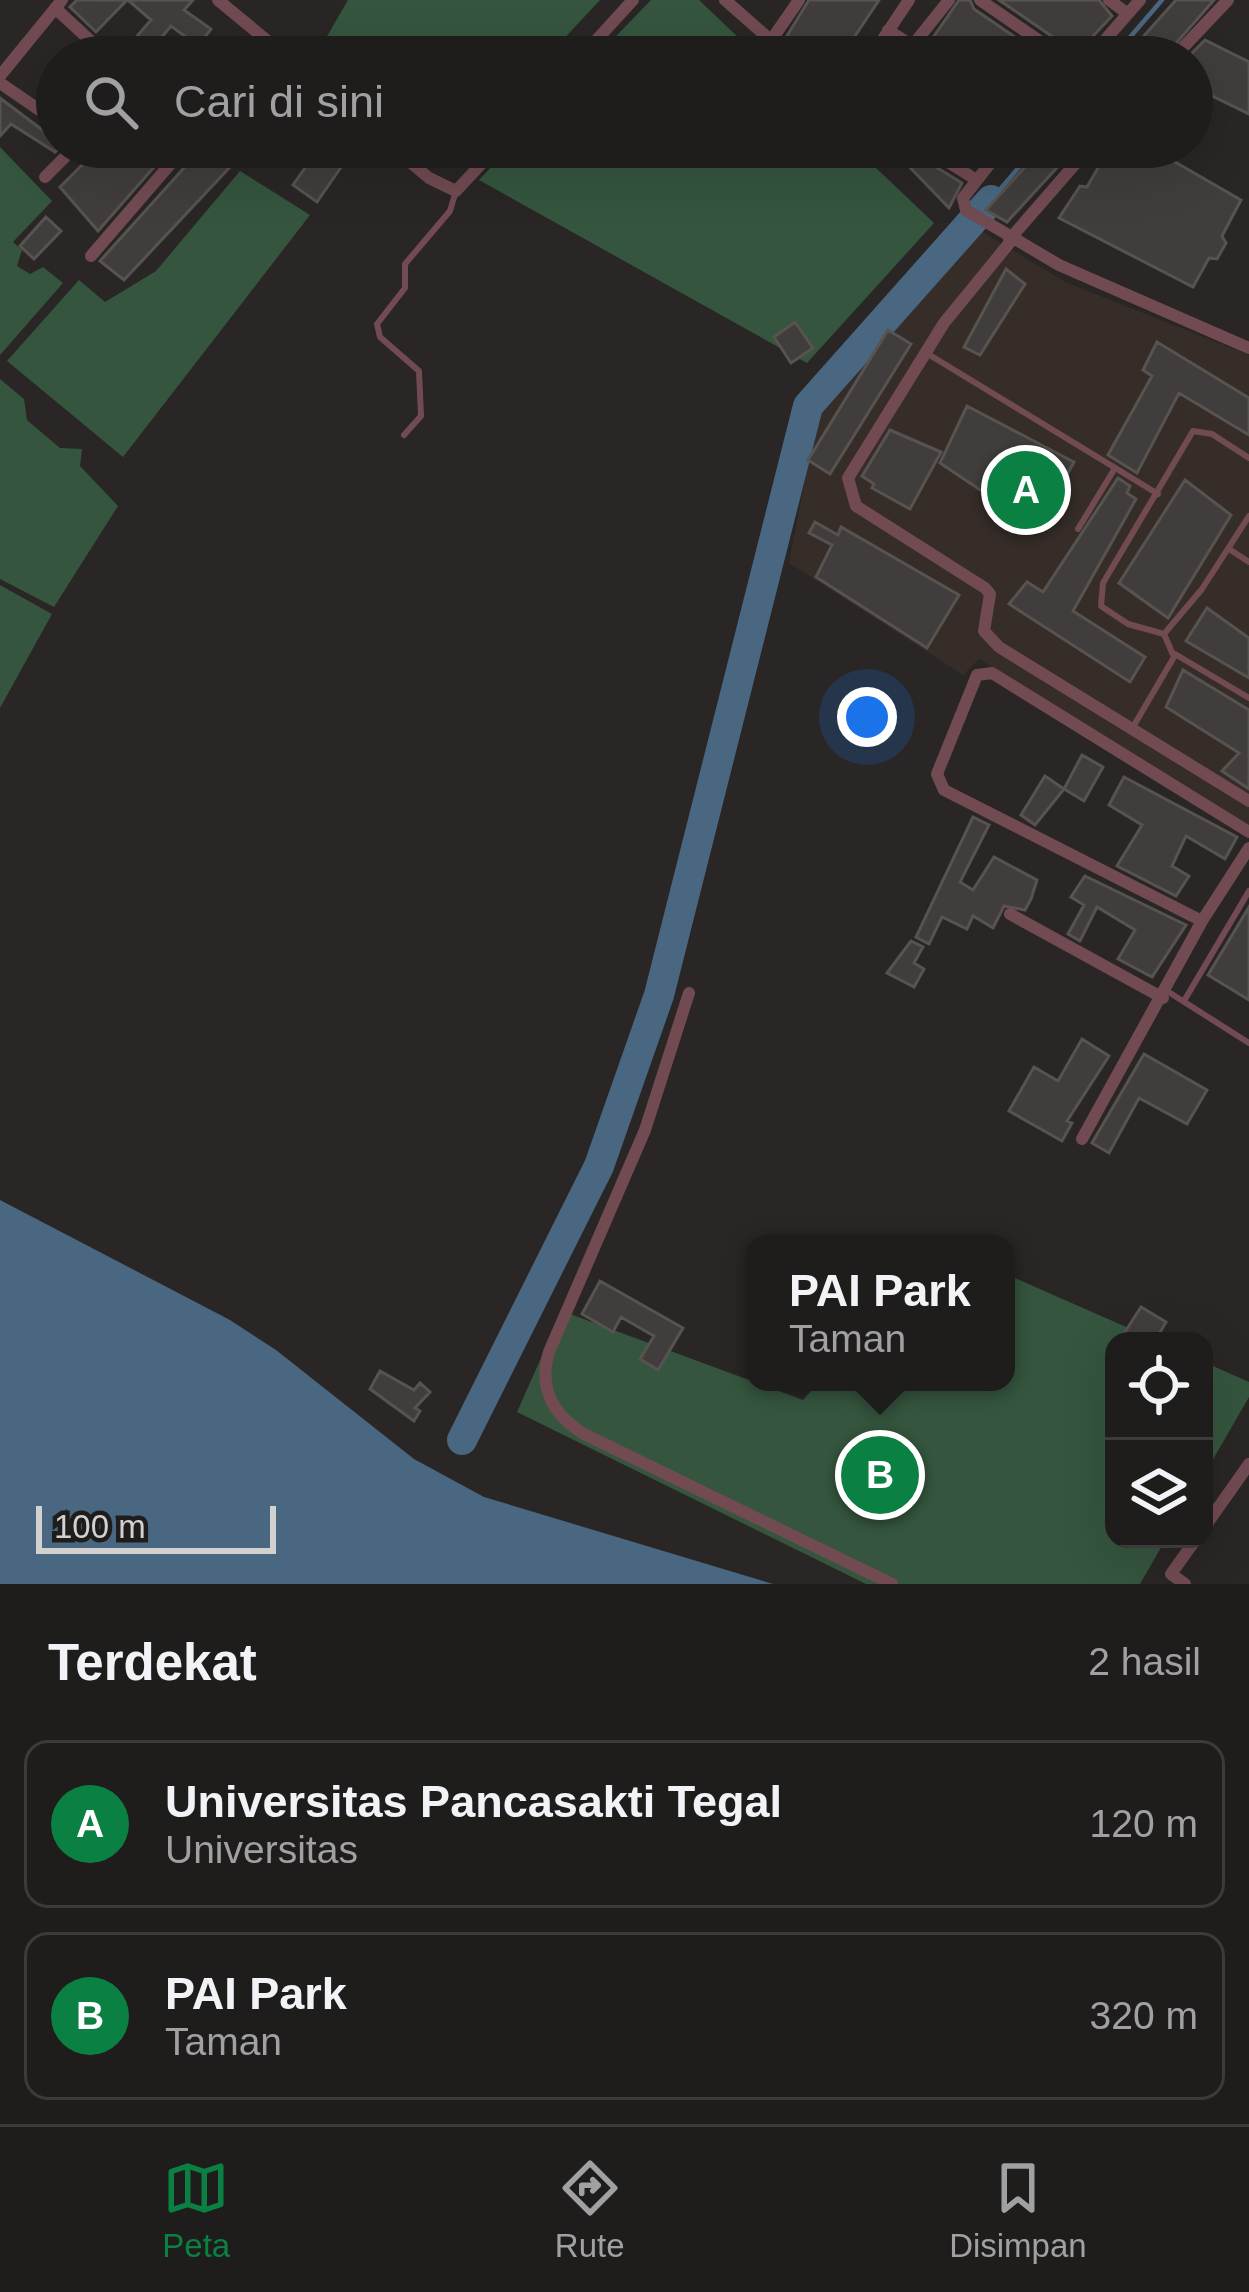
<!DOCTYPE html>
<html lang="id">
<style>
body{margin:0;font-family:Helvetica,sans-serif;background:#272525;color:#f1f3f6}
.controls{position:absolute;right:36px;bottom:36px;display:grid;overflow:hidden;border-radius:24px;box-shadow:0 12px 48px #0002}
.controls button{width:108px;height:108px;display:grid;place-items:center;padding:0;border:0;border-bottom:3px solid #3c3a3b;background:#1f1c1c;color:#f1f3f6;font:60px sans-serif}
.scale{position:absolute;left:36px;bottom:30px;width:240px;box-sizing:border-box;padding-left:12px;border:6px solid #d2d1d0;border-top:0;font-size:33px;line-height:42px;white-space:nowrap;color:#d2d1d0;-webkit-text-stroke:9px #1f1d1b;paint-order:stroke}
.you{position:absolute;left:867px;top:717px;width:42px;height:42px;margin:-30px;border:9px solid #fff;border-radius:50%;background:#1a73e8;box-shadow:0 0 0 18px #1a73e833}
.badge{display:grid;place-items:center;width:78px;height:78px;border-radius:50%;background:#0b8043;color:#fff;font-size:39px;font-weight:700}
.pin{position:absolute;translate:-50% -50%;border:6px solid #fff;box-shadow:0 3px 12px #0006}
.popup{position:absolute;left:745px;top:1235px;width:270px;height:156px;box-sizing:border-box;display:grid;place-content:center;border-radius:24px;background:#1f1c1c;filter:drop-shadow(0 3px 9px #0005);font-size:39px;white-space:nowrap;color:#a1a1a3}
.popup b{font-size:45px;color:#f1f3f6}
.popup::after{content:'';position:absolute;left:50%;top:100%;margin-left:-24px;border:24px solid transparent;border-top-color:#1f1c1c}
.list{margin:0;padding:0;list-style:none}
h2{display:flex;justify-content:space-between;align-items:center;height:156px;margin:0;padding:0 48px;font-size:51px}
h2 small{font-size:39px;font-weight:400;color:#a1a1a3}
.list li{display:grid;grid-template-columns:78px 1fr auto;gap:36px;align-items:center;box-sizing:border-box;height:168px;margin:0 24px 24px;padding:0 24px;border:3px solid #3c3a3b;border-radius:24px}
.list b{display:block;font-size:45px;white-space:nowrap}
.list p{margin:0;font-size:39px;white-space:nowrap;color:#a1a1a3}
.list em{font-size:39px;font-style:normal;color:#a1a1a3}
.icon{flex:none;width:66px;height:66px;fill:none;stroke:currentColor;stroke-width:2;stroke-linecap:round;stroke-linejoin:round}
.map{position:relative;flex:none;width:1249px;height:1584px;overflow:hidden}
.search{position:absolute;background:#1f1c1c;box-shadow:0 12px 48px #0002;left:36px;right:36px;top:36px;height:132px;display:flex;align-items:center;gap:30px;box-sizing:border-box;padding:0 42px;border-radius:66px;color:#a1a1a3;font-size:45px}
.sheet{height:540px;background:#1f1c1c}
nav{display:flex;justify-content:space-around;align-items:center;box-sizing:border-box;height:168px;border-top:3px solid #3c3a3b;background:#1f1c1c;font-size:33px;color:#a1a1a3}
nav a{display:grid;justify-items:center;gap:6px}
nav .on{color:#0b8043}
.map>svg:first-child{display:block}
.built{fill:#362d29}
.green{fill:#35553e}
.water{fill:#496781}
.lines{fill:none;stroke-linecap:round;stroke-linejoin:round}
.stream{stroke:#496781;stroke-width:4.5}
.river{stroke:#496781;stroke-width:30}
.building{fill:#413d3c;stroke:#565351;stroke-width:3}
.lane{stroke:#714b51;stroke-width:6}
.street{stroke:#714b51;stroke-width:12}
</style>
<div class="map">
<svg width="1249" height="1584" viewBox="0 0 1249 1584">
<rect width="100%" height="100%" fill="#292625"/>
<path class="built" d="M978,229L1065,282L1249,355V826L979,659L963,675L789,563L817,417L890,323Z"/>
<path class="green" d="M348,0H600L547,57H315Z
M651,0H699L759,57H596Z
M0,147L52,201L13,242L22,250L17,266L30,274L43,267L63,283L0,355Z
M510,147H854L934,223L807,363L479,180Z
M240,171L310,215L123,457L7,361L79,280L105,302L156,271Z
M0,379L24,399L27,420L60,448L82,449L80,466L118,506L54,607L0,579Z
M0,585L52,614L0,708Z
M1006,1274L1158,1341H1114V1539H1166L1140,1584H866L517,1412L562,1311L803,1400L819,1382H1006Z
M1204,1362L1249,1382V1397L1204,1475Z"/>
<path class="water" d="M0,1200L230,1320L276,1350L414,1459L484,1497L773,1584H0Z"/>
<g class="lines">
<path class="stream" d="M1113,57L1162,0
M991,200L1036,147"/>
<path class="river" d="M462,1440L599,1166L659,995L808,406L991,200"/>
</g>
<path class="building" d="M77,0H127L96,32L70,7Z
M128,0H193L184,10L211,29L198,46L171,26L145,57H119L151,20Z
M809,0H879L841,57H800L785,39Z
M959,0H970L974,9L1044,57H951L930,42Z
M999,0H1099L1112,16L1073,57L1069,48Z
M1176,0H1214L1164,57H1125Z
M1205,40L1249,62V114L1192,86V53Z
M0,98L57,141L60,147L55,152L11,124L0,136Z
M100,147H152L162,158L98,231L60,187Z
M203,147L231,166L124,280L100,261Z
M320,147H355L317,202L293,185Z
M903,147H914L918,156L962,183L949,208L898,155Z
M1043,147H1076L1007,222L986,210Z
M1110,147H1149L1241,200L1222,236L1226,243L1217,259L1209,258L1193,287L1059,218L1080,186L1087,187Z
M46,217L61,231L34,259L20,246Z
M1006,269L1025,284L980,355L964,347Z
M795,322L813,348L791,363L774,337Z
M888,330L911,344L830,474L808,460Z
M1157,342L1249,398V435L1179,393L1137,473L1108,455L1152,376L1143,370Z
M967,406L1074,462L1037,528L940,463Z
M890,430L941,452L910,509L872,488L874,484L862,476Z
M1118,478L1130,486L1127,493L1136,499L1073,611L1145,657L1130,682L1009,604L1027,582L1043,592Z
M1185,480L1231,515L1168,618L1119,583Z
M815,522L838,535L841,527L959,595L927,648L816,577L832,545L809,533Z
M1207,608L1249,638V678L1186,641Z
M1183,670L1249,710V789L1222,771L1239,753L1166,707Z
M1082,755L1103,767L1084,801L1064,789Z
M1045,776L1064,789L1035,825L1021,815Z
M1124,777L1237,837L1225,859L1186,836L1172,866L1189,876L1176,896L1117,866L1142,825L1109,805Z
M973,817L989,825L960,882L973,890L994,857L1037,880L1031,899L1025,910L1004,906L993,928L973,916L967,929L942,917L929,944L916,937Z
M1085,876L1186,925L1152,977L1118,959L1135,930L1097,907L1080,941L1068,934L1084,905L1071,897Z
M1249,907V1000L1208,975Z
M911,941L923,947L914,963L924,969L914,987L887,973Z
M1082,1039L1109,1056L1067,1121L1072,1123L1062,1141L1009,1111L1034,1067L1058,1081Z
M1144,1054L1207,1090L1187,1124L1139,1098L1109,1153L1092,1143Z
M600,1281L683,1328L658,1370L640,1359L654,1336L621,1317L613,1332L582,1314Z
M1141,1307L1166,1322L1155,1341L1125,1332Z
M380,1371L414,1390L420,1383L430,1392L415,1408L420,1411L414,1421L370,1389Z"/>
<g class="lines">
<path class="lane" d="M928,354L1158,494
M404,435L421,416L419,371L380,337L377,324L405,288V264L450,211L456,191
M1249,458L1212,434L1193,431L1103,583L1101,606L1128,624L1164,634L1202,589L1249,516
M1078,529L1115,468
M1229,549L1249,562
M1175,654L1249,698
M1133,727L1174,657L1164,634
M1167,991L1249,1043
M1184,1001L1249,891"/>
<path class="street" d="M218,0L287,57
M725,0L790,57
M980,0L1063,57
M1109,0L1128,14
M55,8L108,57
M888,30L930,57
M770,42L799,0
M913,45L949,0
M581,57L633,0
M871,57L909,0
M1090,57L1140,0
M1174,57L1228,0
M0,76L62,0
M0,83L57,122
M392,147L429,178L456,191L497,147
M924,147L975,179
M1003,147L963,198L966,210L1059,265L1249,348
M45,177L75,147
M1009,240L1090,147
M1011,241L944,323L848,478L856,506L985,588L990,594L984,631L999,647L1249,801
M91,256L185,147
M1010,914L1163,998
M1202,921L944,790L937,774L977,675L992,673L1249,832
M689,993L645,1130L549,1352C538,1388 553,1415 584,1434L892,1584
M1082,1139L1202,921L1249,848
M1204,1528L1249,1464
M1185,1584L1171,1574L1196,1539"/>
</g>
</svg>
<div class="controls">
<button><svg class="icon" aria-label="locate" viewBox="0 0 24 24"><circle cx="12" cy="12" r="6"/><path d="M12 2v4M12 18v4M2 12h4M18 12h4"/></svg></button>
<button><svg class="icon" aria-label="layers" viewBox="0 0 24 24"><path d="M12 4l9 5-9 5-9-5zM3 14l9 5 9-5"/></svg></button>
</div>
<div class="scale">100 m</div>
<div class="you"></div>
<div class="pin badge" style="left:1026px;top:490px">A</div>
<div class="pin badge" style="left:880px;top:1475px">B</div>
<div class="popup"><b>PAI Park</b>Taman</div>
<div class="search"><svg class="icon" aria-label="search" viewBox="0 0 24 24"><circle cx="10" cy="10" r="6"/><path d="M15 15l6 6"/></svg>Cari di sini</div>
</div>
<section class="sheet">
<h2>Terdekat<small>2 hasil</small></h2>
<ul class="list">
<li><span class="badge">A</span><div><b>Universitas Pancasakti Tegal</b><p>Universitas</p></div><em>120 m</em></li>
<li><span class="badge">B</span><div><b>PAI Park</b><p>Taman</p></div><em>320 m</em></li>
</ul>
</section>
<nav>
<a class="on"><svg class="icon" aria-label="map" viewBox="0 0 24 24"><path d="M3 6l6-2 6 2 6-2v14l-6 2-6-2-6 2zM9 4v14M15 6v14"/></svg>Peta</a>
<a><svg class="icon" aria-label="directions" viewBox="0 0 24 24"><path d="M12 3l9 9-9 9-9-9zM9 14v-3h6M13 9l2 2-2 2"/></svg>Rute</a>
<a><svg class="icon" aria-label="saved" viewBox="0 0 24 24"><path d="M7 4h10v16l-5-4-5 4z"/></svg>Disimpan</a>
</nav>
